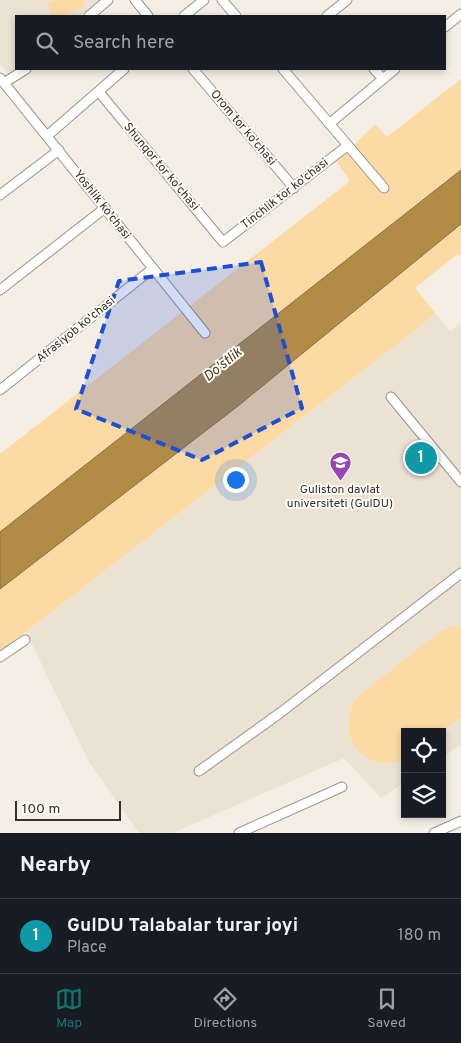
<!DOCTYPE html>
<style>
body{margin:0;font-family:Overpass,sans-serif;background:#20242c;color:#f1f3f6}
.controls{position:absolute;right:15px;bottom:15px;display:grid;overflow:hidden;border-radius:0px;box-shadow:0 2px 8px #0003}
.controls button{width:45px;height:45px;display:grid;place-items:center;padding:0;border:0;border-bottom:1px solid #363941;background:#171b24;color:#f1f3f6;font:25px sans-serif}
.scale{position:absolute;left:15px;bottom:12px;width:106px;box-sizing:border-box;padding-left:5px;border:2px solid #33312e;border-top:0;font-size:14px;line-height:18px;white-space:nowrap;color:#33312e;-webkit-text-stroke:4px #fffcf6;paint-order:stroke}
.you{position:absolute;left:235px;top:479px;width:18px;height:18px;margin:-12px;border:4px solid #fff;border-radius:50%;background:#1a73e8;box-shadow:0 0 0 8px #1a73e833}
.badge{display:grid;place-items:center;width:32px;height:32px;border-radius:50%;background:#0f766e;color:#fff;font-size:16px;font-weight:700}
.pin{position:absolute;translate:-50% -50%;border:2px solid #fff;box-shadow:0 1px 5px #0006}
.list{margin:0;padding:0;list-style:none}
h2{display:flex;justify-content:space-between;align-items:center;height:65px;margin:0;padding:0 20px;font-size:21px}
h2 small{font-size:16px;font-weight:400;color:#9ea1a6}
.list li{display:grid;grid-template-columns:32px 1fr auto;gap:15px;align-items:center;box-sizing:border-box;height:75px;padding:0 20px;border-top:1px solid #363941}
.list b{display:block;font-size:19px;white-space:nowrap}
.list p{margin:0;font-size:16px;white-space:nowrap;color:#9ea1a6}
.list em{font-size:16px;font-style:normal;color:#9ea1a6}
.icon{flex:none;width:28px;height:28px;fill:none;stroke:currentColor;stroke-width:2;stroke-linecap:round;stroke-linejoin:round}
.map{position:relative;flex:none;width:461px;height:833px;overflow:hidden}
.search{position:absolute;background:#171b24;box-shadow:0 2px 8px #0003;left:15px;right:15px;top:15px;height:55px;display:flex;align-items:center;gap:12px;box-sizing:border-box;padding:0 18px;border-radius:0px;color:#9ea1a6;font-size:19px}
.sheet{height:140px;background:#171b24}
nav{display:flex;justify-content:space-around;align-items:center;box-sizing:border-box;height:70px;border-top:1px solid #363941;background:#171b24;font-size:14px;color:#9ea1a6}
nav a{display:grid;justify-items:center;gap:2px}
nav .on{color:#0f766e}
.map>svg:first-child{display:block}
.built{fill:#ece2d3}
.green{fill:#fcdaa3}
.water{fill:#b28b46;stroke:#8c703f}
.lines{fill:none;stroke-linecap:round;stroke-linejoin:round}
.minor-casing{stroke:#99948c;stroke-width:11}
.minor{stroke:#fff;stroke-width:9}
.marked{fill:#1d4ed8;fill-opacity:0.2;stroke:#1d4ed8;stroke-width:4;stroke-dasharray:10 6;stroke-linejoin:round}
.labels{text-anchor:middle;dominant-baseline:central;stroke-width:4;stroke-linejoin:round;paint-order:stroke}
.street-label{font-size:12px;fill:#33312e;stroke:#fffcf6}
.poi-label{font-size:12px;fill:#33312e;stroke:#fffcf6}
.water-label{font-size:14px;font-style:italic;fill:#4b391b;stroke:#fffcf6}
</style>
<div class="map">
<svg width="461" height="833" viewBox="0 0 461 833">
<rect width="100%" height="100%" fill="#f4eee5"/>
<path class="built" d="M0,0H101L81,16H16L17,69L9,75L0,64Z
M436,314L450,331L461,323V745L442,757V732H405V782L381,798L344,758L173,833H139L89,762L26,632Z"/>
<path class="green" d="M55,0H82L85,6L62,16H53L47,3Z
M461,79V254L455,256L415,288L436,314L0,652V454L350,181L337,162L375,124L387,137Z
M453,626H461V717L441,732H405V759C361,775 333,733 358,696L441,631Z"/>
<path class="water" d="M461,170V224L238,406L0,589V532Z"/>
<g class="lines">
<defs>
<path id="minor" d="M135,0L148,16
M222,0L236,16
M89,16L108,0
M184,16L204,0
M327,16L347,0
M445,27L461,14
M193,69L294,188
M283,69L384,188
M0,78L205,333
M383,79L395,69
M4,83L26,69
M99,92L223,242L347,146
M329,124L383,79L374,69
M47,136L124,69
M0,195L59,150
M0,290L105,208
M0,390L152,269
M391,397L461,482
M0,657L25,640
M199,771L280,713L461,573
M239,833L342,787
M434,833L461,821"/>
</defs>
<use href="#minor" class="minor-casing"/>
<use href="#minor" class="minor"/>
</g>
<path class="marked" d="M261,262L302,408L202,460L76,409L119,281Z"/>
<defs>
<symbol id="university-pin" viewBox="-11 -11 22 30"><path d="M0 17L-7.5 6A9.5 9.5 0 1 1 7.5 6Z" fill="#9946b4" stroke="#fffcf6"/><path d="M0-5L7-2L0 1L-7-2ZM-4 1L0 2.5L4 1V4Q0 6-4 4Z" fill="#fff"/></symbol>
</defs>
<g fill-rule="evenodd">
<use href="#university-pin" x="328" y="450" width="25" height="34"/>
</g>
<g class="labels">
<g class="street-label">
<text transform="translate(243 128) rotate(50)">Orom tor ko'chasi</text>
<text transform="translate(161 167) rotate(50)">Shunqor tor ko'chasi</text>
<text transform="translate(285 194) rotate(-38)">Tinchlik tor ko'chasi</text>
<text transform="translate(102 205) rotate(52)">Yoshlik ko'chasi</text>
<text transform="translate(76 330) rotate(-39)">Afrasiyob ko'chasi</text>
</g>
<g class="poi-label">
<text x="340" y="490">Guliston davlat<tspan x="340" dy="14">universiteti (GulDU)</tspan></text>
</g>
<g class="water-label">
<text transform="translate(223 365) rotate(-39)">Do'stlik</text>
</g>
</g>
</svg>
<div class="controls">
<button><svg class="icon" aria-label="locate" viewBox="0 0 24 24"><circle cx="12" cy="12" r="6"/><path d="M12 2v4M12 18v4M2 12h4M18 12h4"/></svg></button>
<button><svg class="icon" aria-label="layers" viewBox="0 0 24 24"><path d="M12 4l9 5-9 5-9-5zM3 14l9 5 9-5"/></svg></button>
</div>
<div class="scale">100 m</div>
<div class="you"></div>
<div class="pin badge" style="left:421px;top:458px;background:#0f9aa8">1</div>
<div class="search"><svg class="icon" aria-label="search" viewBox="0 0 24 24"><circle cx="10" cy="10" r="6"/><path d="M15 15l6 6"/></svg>Search here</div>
</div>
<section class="sheet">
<h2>Nearby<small></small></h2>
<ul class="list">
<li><span class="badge" style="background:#0f9aa8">1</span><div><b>GulDU Talabalar turar joyi</b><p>Place</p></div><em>180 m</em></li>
</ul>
</section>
<nav>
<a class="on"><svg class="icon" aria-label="map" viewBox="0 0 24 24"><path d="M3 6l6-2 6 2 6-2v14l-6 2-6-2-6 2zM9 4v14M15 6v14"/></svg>Map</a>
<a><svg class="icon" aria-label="directions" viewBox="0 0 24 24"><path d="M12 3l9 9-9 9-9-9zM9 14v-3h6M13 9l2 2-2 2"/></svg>Directions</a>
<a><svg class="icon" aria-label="saved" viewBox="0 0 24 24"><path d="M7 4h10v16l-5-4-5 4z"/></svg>Saved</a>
</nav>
